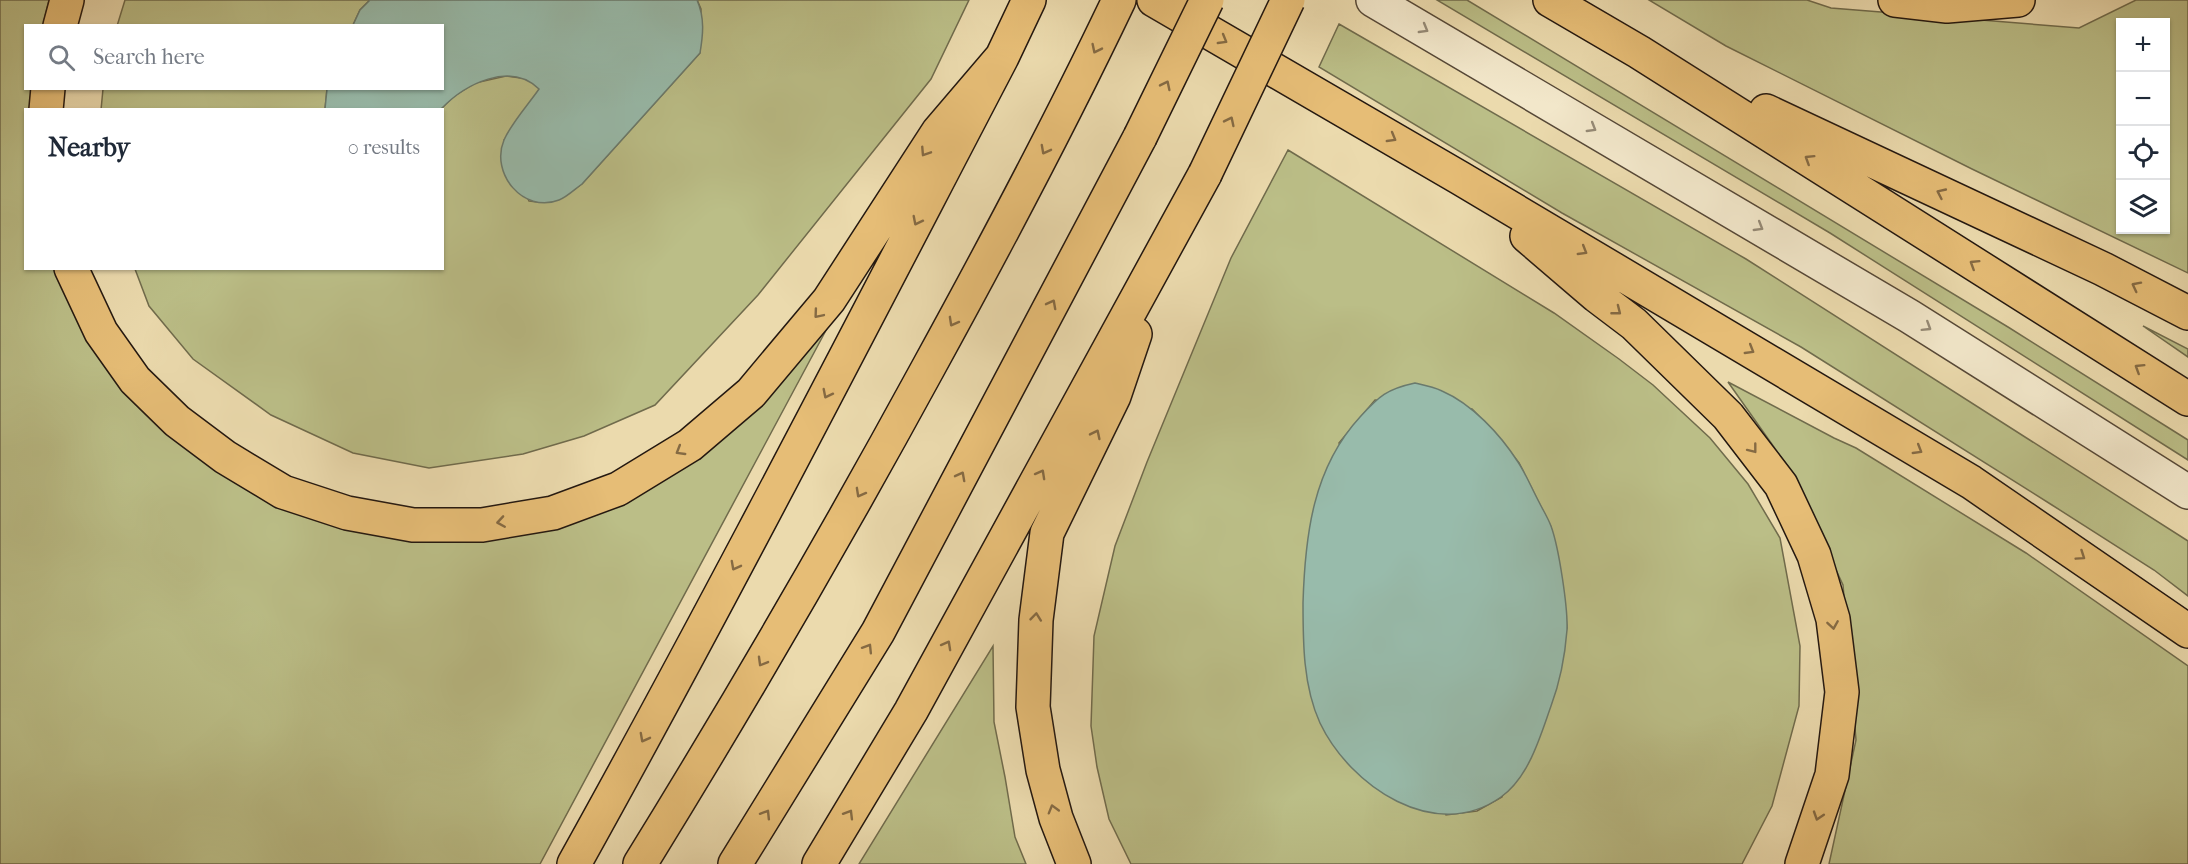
<!DOCTYPE html>
<meta charset="utf-8">
<style>
body{margin:0;font-family:"IM FELL French Canon",serif;background:#f6f6f7;color:#1f2937}
.controls{position:absolute;right:18px;top:18px;display:grid;overflow:hidden;border-radius:0px;box-shadow:0 2px 4px #0004}
.controls button{width:54px;height:54px;display:grid;place-items:center;padding:0;border:0;border-bottom:2px solid #e0e1e3;background:#fff;color:#1f2937;font:30px sans-serif}
.list{margin:0;padding:0;list-style:none}
h2{display:flex;justify-content:space-between;align-items:center;height:78px;margin:0;padding:0 24px;font-size:26px}
h2 small{font-size:20px;font-weight:400;color:#747a83}
.icon{flex:none;width:33px;height:33px;fill:none;stroke:currentColor;stroke-width:2;stroke-linecap:round;stroke-linejoin:round}
.map{position:relative;flex:none;width:2188px;height:864px;overflow:hidden}
.search{position:absolute;background:#fff;box-shadow:0 2px 4px #0004;left:24px;top:24px;width:420px;height:66px;display:flex;align-items:center;gap:15px;box-sizing:border-box;padding:0 21px;border-radius:0px;color:#747a83;font-size:22px}
.panel{position:absolute;background:#fff;box-shadow:0 2px 4px #0004;left:24px;top:108px;width:420px;height:162px;border-radius:0px}
.map>svg:first-child{display:block}
.green{fill:#bbbe87;stroke:#706b4c;stroke-width:1.5;fill-rule:evenodd}
.water{fill:#98bbab;stroke:#6a7a6d;stroke-width:1.5}
.lines{fill:none;stroke-linecap:round;stroke-linejoin:round}
.minor-casing{stroke:#564837;stroke-width:36}
.highway-casing{stroke:#241810;stroke-width:36}
.minor{stroke:#f2e7ca;stroke-width:33}
.highway{stroke:#e6bd76;stroke-width:33}
.highway-bridge-casing{stroke:#241810;stroke-width:36;stroke-linecap:butt}
.highway-bridge{stroke:#e6bd76;stroke-width:33}
.oneway{stroke:#958a76}
.oneway2{stroke:#856a43}
</style>
<div class="map">
<svg width="2188" height="864" viewBox="0 0 2188 864">
<rect width="100%" height="100%" fill="#ebdaad"/>
<filter id="stains"><feTurbulence type="fractalNoise" baseFrequency=".00333" numOctaves="4"/><feColorMatrix values="0 0 0 0 .2 0 0 0 0 .09 0 0 0 0 .02 0 0 0 .5 -.17"/></filter>
<radialGradient id="worn" r=".72"><stop offset=".6" stop-color="#630" stop-opacity="0"/><stop offset="1" stop-color="#630" stop-opacity=".3"/></radialGradient>
<path class="green" d="M0,0H49L43,25L26,26V88L33,89L30,109L26,110V268L58,269L154,419L382,533L613,505L831,321L540,864H0Z
M125,0H370L360,10L353,25L117,26Z
M697,0H969L931,79L758,295L655,405L584,436L523,454L429,468L353,453L271,415L193,359L149,306L135,269L442,268L441,109L454,96L475,83L506,76L528,79L540,89L504,140L529,201C554,205 562,198 582,184L700,53L701,9Z
M1437,0H1467L2008,327L2188,440V460L1830,233Z
M1649,0H1807L1831,8L2079,28L2136,0H2188V273L1972,169L1726,46ZM2120,22H2166V230H2120Z
M1339,24L1746,259L2188,541V596L2154,570L2052,505L1801,347L1562,213L1319,67Z
M103,89H327L325,109L101,110Z
M1288,150L1554,313L1619,359L1653,385L1710,438L1748,484L1780,538L1800,646L1799,706L1772,806L1742,864H1131L1109,819L1097,767L1091,726L1094,636L1115,546L1147,462L1231,258ZM1375,400L1472,409L1497,435L1519,463L1551,527L1562,582L1567,628L1502,797L1477,811L1446,815L1339,443Z
M2143,326L2188,349V357Z
M1728,382L1834,438L1856,448L2026,553L2188,666V864H1829L1856,740L1843,585L1788,467Z
M993,646L994,722L1005,777L1015,837L1026,864H859Z"/>
<path class="water" d="M370,0H697C705,18 703,35 700,53L582,184C575,189 567,197 559,200C523,214 490,173 504,140C512,122 528,105 539,89C510,61 465,84 441,109H325L327,89L442,88V26L353,25L360,10Z
M1415,383C1424,385 1434,387 1442,391C1472,404 1500,434 1518,462C1526,474 1532,489 1539,502C1543,510 1548,518 1551,526C1559,548 1568,608 1567,630C1565,656 1560,682 1551,706C1540,737 1529,777 1501,797C1435,844 1350,786 1320,723C1303,686 1303,642 1303,603C1305,535 1313,468 1360,417C1379,396 1387,389 1415,383Z"/>
<g class="lines">
<defs>
<path id="minor" d="M1373,0L1909,316L2188,492"/>
<path id="highway" d="M1154,0L1460,178L1971,482L2188,631
M1550,0L1639,52L2188,399
M1895,0L1947,6L2018,0
M60,26L67,0
M46,110L48,88
M1766,111L2103,269L2188,313
M1527,236L1597,296L1634,324L1728,416L1781,485L1814,555L1833,619L1842,692L1832,775L1802,864
M71,268L101,332L135,380L177,421L225,457L283,492L347,513L413,525H482L553,513L618,489L690,445L751,393L829,300L938,132L1002,57
M574,864C722,598 861,327 1002,57L1029,0
M640,864C740,702 836,537 927,370C994,248 1059,126 1119,0
M735,864L878,632L1140,137
M819,864L911,711L1205,174
M1074,864L1056,818L1043,770L1033,707L1036,620L1047,533L1114,396L1135,334"/>
</defs>
<use href="#minor" class="minor-casing"/>
<use href="#highway" class="highway-casing"/>
<use href="#minor" class="minor"/>
<use href="#highway" class="highway"/>
<defs>
<path id="highway-bridge" d="M1140,137L1207,0
M1205,174L1288,0"/>
</defs>
<use href="#highway-bridge" class="highway-bridge-casing"/>
<use href="#highway-bridge" class="highway-bridge"/>
</g>
<defs><path id="oneway-chevron" d="M-2-3.5L2.5 0L-2 3.5" fill="none" stroke-width="1.6" stroke-linecap="round" stroke-linejoin="round" transform="scale(1.5)"/></defs>
<g class="oneway">
<use href="#oneway-chevron" transform="translate(1424 29) rotate(30)"/>
<use href="#oneway-chevron" transform="translate(1592 128) rotate(31)"/>
<use href="#oneway-chevron" transform="translate(1759 227) rotate(31)"/>
<use href="#oneway-chevron" transform="translate(1927 327) rotate(32)"/>
</g>
<g class="oneway2">
<use href="#oneway-chevron" transform="translate(1223 40) rotate(30)"/>
<use href="#oneway-chevron" transform="translate(1096 49) rotate(116)"/>
<use href="#oneway-chevron" transform="translate(1166 85) rotate(-64)"/>
<use href="#oneway-chevron" transform="translate(1230 121) rotate(-64)"/>
<use href="#oneway-chevron" transform="translate(1392 138) rotate(30)"/>
<use href="#oneway-chevron" transform="translate(1045 150) rotate(118)"/>
<use href="#oneway-chevron" transform="translate(925 152) rotate(123)"/>
<use href="#oneway-chevron" transform="translate(1809 159) rotate(-148)"/>
<use href="#oneway-chevron" transform="translate(1941 193) rotate(-155)"/>
<use href="#oneway-chevron" transform="translate(917 221) rotate(117)"/>
<use href="#oneway-chevron" transform="translate(1583 251) rotate(31)"/>
<use href="#oneway-chevron" transform="translate(1974 264) rotate(-148)"/>
<use href="#oneway-chevron" transform="translate(2136 286) rotate(-153)"/>
<use href="#oneway-chevron" transform="translate(1052 304) rotate(-62)"/>
<use href="#oneway-chevron" transform="translate(1617 311) rotate(38)"/>
<use href="#oneway-chevron" transform="translate(818 314) rotate(130)"/>
<use href="#oneway-chevron" transform="translate(953 322) rotate(119)"/>
<use href="#oneway-chevron" transform="translate(1750 350) rotate(31)"/>
<use href="#oneway-chevron" transform="translate(2139 368) rotate(-148)"/>
<use href="#oneway-chevron" transform="translate(827 394) rotate(117)"/>
<use href="#oneway-chevron" transform="translate(1096 434) rotate(-64)"/>
<use href="#oneway-chevron" transform="translate(1753 449) rotate(52)"/>
<use href="#oneway-chevron" transform="translate(1918 450) rotate(31)"/>
<use href="#oneway-chevron" transform="translate(680 451) rotate(149)"/>
<use href="#oneway-chevron" transform="translate(1041 474) rotate(-61)"/>
<use href="#oneway-chevron" transform="translate(961 476) rotate(-62)"/>
<use href="#oneway-chevron" transform="translate(860 493) rotate(119)"/>
<use href="#oneway-chevron" transform="translate(501 522) rotate(171)"/>
<use href="#oneway-chevron" transform="translate(2081 556) rotate(34)"/>
<use href="#oneway-chevron" transform="translate(735 566) rotate(118)"/>
<use href="#oneway-chevron" transform="translate(1036 617) rotate(-84)"/>
<use href="#oneway-chevron" transform="translate(1833 625) rotate(81)"/>
<use href="#oneway-chevron" transform="translate(947 645) rotate(-61)"/>
<use href="#oneway-chevron" transform="translate(868 648) rotate(-58)"/>
<use href="#oneway-chevron" transform="translate(762 662) rotate(120)"/>
<use href="#oneway-chevron" transform="translate(644 738) rotate(118)"/>
<use href="#oneway-chevron" transform="translate(1053 809) rotate(-106)"/>
<use href="#oneway-chevron" transform="translate(766 814) rotate(-58)"/>
<use href="#oneway-chevron" transform="translate(849 814) rotate(-59)"/>
<use href="#oneway-chevron" transform="translate(1818 816) rotate(108)"/>
</g>
<rect width="100%" height="100%" filter="url(#stains)"/>
<rect width="100%" height="100%" fill="url(#worn)"/>
</svg>
<div class="controls">
<button>+</button>
<button>−</button>
<button><svg class="icon" aria-label="locate" viewBox="0 0 24 24"><circle cx="12" cy="12" r="6"/><path d="M12 2v4M12 18v4M2 12h4M18 12h4"/></svg></button>
<button><svg class="icon" aria-label="layers" viewBox="0 0 24 24"><path d="M12 4l9 5-9 5-9-5zM3 14l9 5 9-5"/></svg></button>
</div>
<div class="search"><svg class="icon" aria-label="search" viewBox="0 0 24 24"><circle cx="10" cy="10" r="6"/><path d="M15 15l6 6"/></svg>Search here</div>
<section class="panel">
<h2>Nearby<small>0 results</small></h2>
<ul class="list">
</ul>
</section>
</div>
